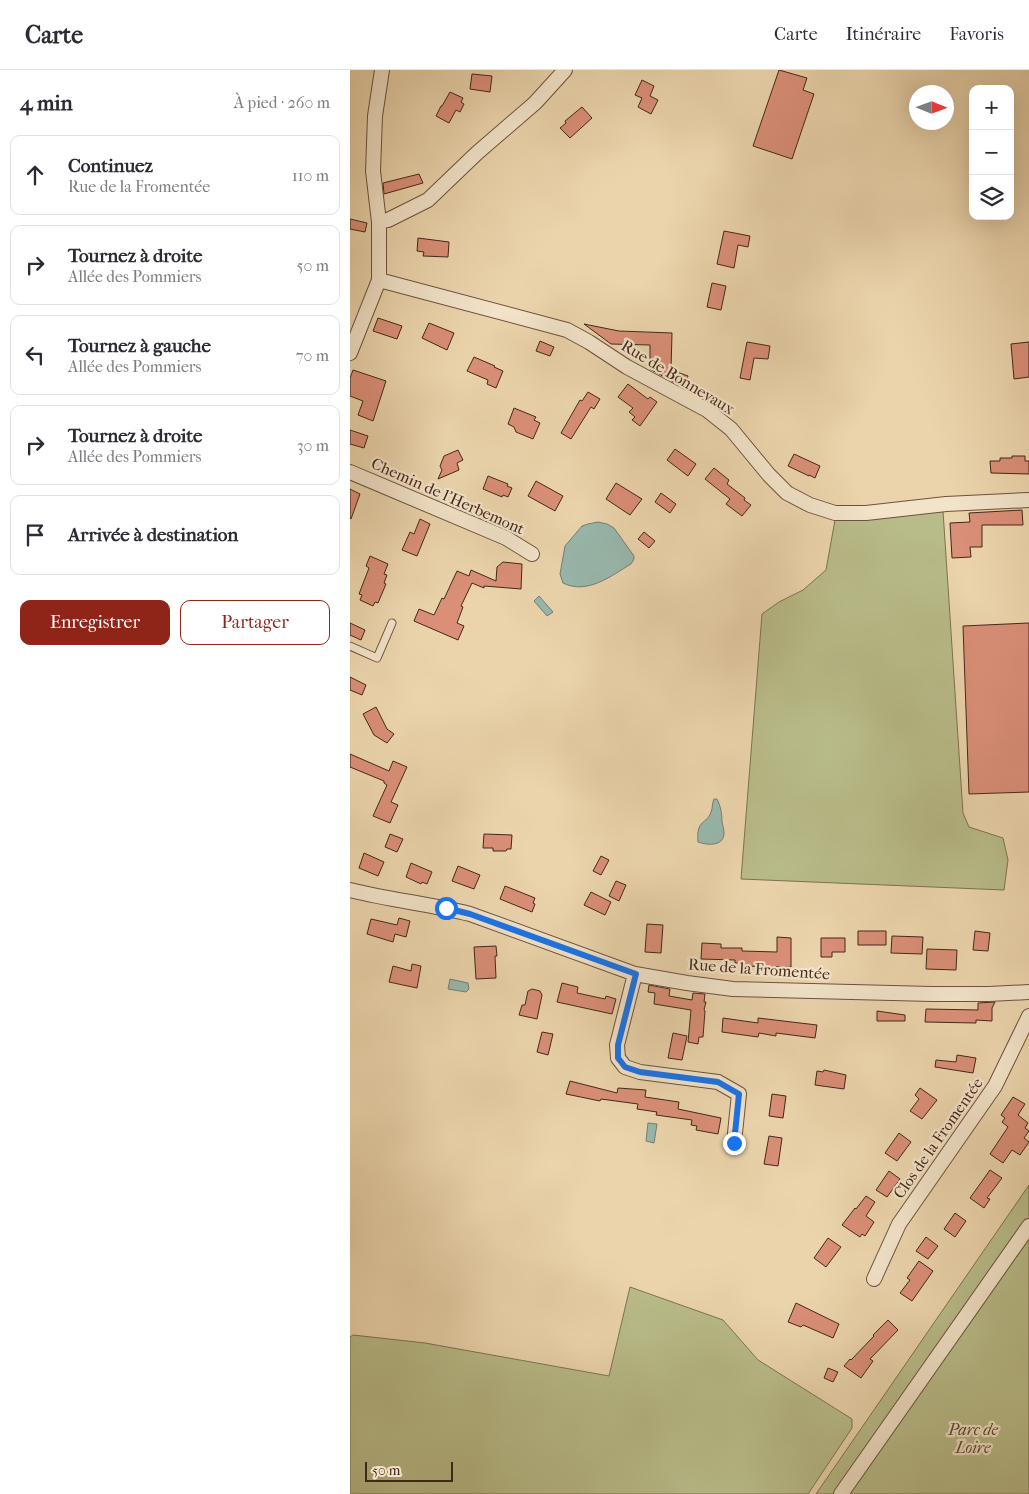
<!DOCTYPE html>
<html lang="fr">
<meta charset="utf-8">
<style>
body{margin:0;font-family:"IM FELL French Canon",serif;background:#f2f2f3;color:#2b2b33}
.controls{position:absolute;right:15px;top:15px;display:grid;overflow:hidden;border-radius:10px;box-shadow:0 5px 20px #0002}
.controls button{width:45px;height:45px;display:grid;place-items:center;padding:0;border:0;border-bottom:1px solid #e1e1e2;background:#fff;color:#2b2b33;font:25px sans-serif}
.compass{position:absolute;left:559px;top:15px;width:45px;height:45px;border-radius:50%;background:#fff;box-shadow:0 5px 20px #0002;rotate:91deg}
.scale{position:absolute;left:15px;bottom:12px;width:88px;box-sizing:border-box;padding-left:5px;border:2px solid #432719;border-top:0;font-size:14px;line-height:18px;white-space:nowrap;color:#432719;-webkit-text-stroke:4px #f2e3c9;paint-order:stroke}
.stop{position:absolute;width:15px;height:15px;margin:-11px;border:4px solid #1a73e8;border-radius:50%;background:#fff}
.stop.end{background:#1a73e8;border-color:#fff;box-shadow:0 1px 5px #0008}
.list{margin:0;padding:0;list-style:none}
h2{display:flex;justify-content:space-between;align-items:center;height:65px;margin:0;padding:0 20px;font-size:21px}
h2 small{font-size:16px;font-weight:400;color:#7c7c81}
.list li{display:grid;grid-template-columns:32px 1fr auto;gap:15px;align-items:center;box-sizing:border-box;height:80px;margin:0 10px 10px;padding:0 10px;border:1px solid #e1e1e2;border-radius:10px}
.list b{display:block;font-size:19px;white-space:nowrap}
.list p{margin:0;font-size:16px;white-space:nowrap;color:#7c7c81}
.list em{font-size:16px;font-style:normal;color:#7c7c81}
.actions{display:flex;gap:10px;padding:15px 20px}
.actions a{flex:1;padding:11px 0;border:1px solid #8f2418;border-radius:10px;text-align:center;font-size:18px;color:#8f2418}
.actions .main{background:#8f2418;color:#fff}
.icon{flex:none;width:28px;height:28px;fill:none;stroke:currentColor;stroke-width:2;stroke-linecap:round;stroke-linejoin:round}
.map{position:relative;flex:none;width:679px;height:1424px;overflow:hidden}
header{display:flex;align-items:center;gap:30px;box-sizing:border-box;height:70px;padding:0 25px;background:#fff;border-bottom:1px solid #e1e1e2}
header strong{font-size:24px}
nav{display:flex;gap:28px;margin-inline-start:auto;font-size:18px}
main{display:flex}
aside{flex:1;background:#fff}
.map>svg:first-child{display:block}
.green{fill:#b8bc89;stroke:#7e7251}
.water{fill:#98b8ad;stroke:#767e72}
.building{fill:#da8f78;stroke:#432719}
.lines{fill:none;stroke-linecap:round;stroke-linejoin:round}
.lane-casing{stroke:#6d523e;stroke-width:9}
.street-casing{stroke:#6d523e;stroke-width:16}
.lane{stroke:#f2e3c9;stroke-width:7}
.street{stroke:#f2e3c9;stroke-width:14}
.route{stroke:#1a73e8;stroke-width:6}
.labels{text-anchor:middle;dominant-baseline:central;stroke-width:4.5;stroke-linejoin:round;paint-order:stroke}
.street-label{font-size:16px;fill:#432719;stroke:#f2e3c9}
.park-label{font-size:16px;font-style:italic;fill:#5a452f;stroke:#f2e3c9}
</style>
<header>
<strong>Carte</strong>
<nav><a>Carte</a><a>Itinéraire</a><a>Favoris</a></nav>
</header>
<main>
<aside>
<h2>4 min<small>À pied · 260 m</small></h2>
<ul class="list">
<li><svg class="icon" aria-label="ahead" viewBox="0 0 24 24"><path d="M12 20V5M6 11l6-6 6 6"/></svg><div><b>Continuez</b><p>Rue de la Fromentée</p></div><em>110 m</em></li>
<li><svg class="icon" aria-label="right" viewBox="0 0 24 24"><path d="M7 20v-9h11M14 6l5 5-5 5"/></svg><div><b>Tournez à droite</b><p>Allée des Pommiers</p></div><em>50 m</em></li>
<li><svg class="icon" aria-label="left" viewBox="0 0 24 24"><path d="M17 20v-9H6M10 6l-5 5 5 5"/></svg><div><b>Tournez à gauche</b><p>Allée des Pommiers</p></div><em>70 m</em></li>
<li><svg class="icon" aria-label="right" viewBox="0 0 24 24"><path d="M7 20v-9h11M14 6l5 5-5 5"/></svg><div><b>Tournez à droite</b><p>Allée des Pommiers</p></div><em>30 m</em></li>
<li><svg class="icon" aria-label="arrive" viewBox="0 0 24 24"><path d="M6 21V4h12l-3 4 3 4H6"/></svg><div><b>Arrivée à destination</b></div></li>
</ul>
<div class="actions"><a class="main">Enregistrer</a><a>Partager</a></div>
</aside>
<div class="map">
<svg width="679" height="1424" viewBox="0 0 679 1424">
<rect width="100%" height="100%" fill="#ebd4ac"/>
<filter id="stains"><feTurbulence type="fractalNoise" baseFrequency=".004" numOctaves="4"/><feColorMatrix values="0 0 0 0 .2 0 0 0 0 .09 0 0 0 0 .02 0 0 0 .5 -.17"/></filter>
<radialGradient id="worn" r=".72"><stop offset=".6" stop-color="#630" stop-opacity="0"/><stop offset="1" stop-color="#630" stop-opacity=".3"/></radialGradient>
<path class="green" d="M593,441L613,743L619,757L653,768L658,790L654,820L391,809L412,544L429,532L453,520L476,500L485,450Z
M679,1115V1152L487,1424H466Z
M679,1165V1424H497Z
M280,1217L373,1250L408,1290L502,1349V1358L458,1424H0V1267L3,1265L75,1273L259,1306Z"/>
<path class="water" d="M248,452L257,454L264,458L284,486V489L281,494C261,506 237,525 213,513L210,504L215,476L232,456L238,454Z
M189,526L203,542L197,546L184,531Z
M364,729H367C371,737 372,744 372,752C373,756 374,760 374,764C373,777 356,775 348,772C346,748 357,755 361,742C363,737 362,733 364,729Z
M100,909L118,913L119,919L116,922L98,919Z
M298,1053L307,1054L304,1073L296,1071Z"/>
<path class="building" d="M429,0L457,8L453,20L464,24L442,89L403,76Z
M122,4L142,6L140,22L120,19Z
M292,10L304,16L300,26L308,30L301,44L288,37L292,28L285,25Z
M100,22L113,28L111,32L114,34L110,42L106,40L99,53L86,46L91,36H92Z
M232,37L242,48L220,68L210,58L216,53L215,51Z
M69,104L73,113L34,124L33,113Z
M0,149L17,153L15,162L0,159Z
M374,161L400,166L398,177L388,175L384,198L367,194Z
M68,168L99,172L98,187L73,186L74,182L67,181Z
M362,213L376,216L371,240L357,237Z
M28,248L52,256L47,269L23,261Z
M79,253L104,263L97,280L72,268Z
M234,254L269,261L322,263L321,300L338,306L334,318L300,299V275L261,274Z
M190,271L204,277L200,286L186,281Z
M397,272L420,276L418,289L404,288L400,310L390,308Z
M679,272V307L664,309L661,274Z
M124,287L145,296L144,297L153,301L146,318L137,314L138,310L117,301Z
M3,300L36,311L23,351L8,345L13,331L0,326V308Z
M278,314L298,329L300,327L307,332L290,356L282,350L285,347L279,342L283,338L268,327Z
M238,322L250,329L244,339L241,337L221,369L211,363L230,330L232,331Z
M164,338L186,347L184,350L190,353L183,369L166,362L164,357L158,354Z
M0,360L18,366L14,378L0,374Z
M325,379L346,394L338,406L317,390Z
M108,380L113,390L107,393L109,400L88,409L92,400L90,396L94,386Z
M444,384L470,396L465,408L459,405V406L438,396Z
M662,386H675V391H679V404L641,403L640,391H650V388H662Z
M364,398L379,410L377,414L395,428L394,430L401,435L392,446L376,434L380,429L355,409Z
M138,406L158,414L157,416L162,418L158,427L153,425L152,427L133,419Z
M186,411L213,426L205,441L178,426Z
M266,413L292,429L280,445L256,429Z
M0,419L10,424L1,449L0,448Z
M311,423L326,434L320,443L305,432Z
M672,440L673,455H632V477H620L621,487L602,488L600,453L620,452L619,443Z
M70,449L80,454L67,486L52,480L60,462L64,464Z
M294,462L305,471L299,478L288,469Z
M20,486L38,494L34,504L37,505L34,513L36,514L28,533L25,532L23,536L10,530L12,525L9,524L19,498L16,496Z
M153,492L172,494L171,519L134,516V518L122,513L111,536L113,537L107,553L114,556L108,570L64,551L69,539L84,545L92,528L94,529L107,501L119,506L121,500L146,511L147,497Z
M0,553L15,560L11,570L0,565Z
M679,553V722L619,724L613,556Z
M0,607L16,615L12,625L0,620Z
M26,637L37,659L44,664L37,673L24,665L13,644Z
M0,684L39,701L43,691L57,697L41,732L48,735L40,753L23,746L37,715L34,713V711L0,697Z
M40,764L53,769L47,782L35,777Z
M134,764L162,765L161,779H157L156,781H143V778H133Z
M14,783L34,792L28,806L9,798Z
M251,786L259,790L251,805L243,801Z
M61,793L82,802L77,814L72,812L71,814L56,807Z
M108,796L130,805L124,819L102,811Z
M266,811L276,815L269,831L259,826Z
M155,816L185,828L183,833L185,834L182,842L150,829Z
M241,822L261,832L255,845L234,835Z
M49,848L60,851L56,867L45,864L43,872L17,864L21,849L47,855Z
M297,854L313,855L311,883L295,882Z
M508,861H536V875H508Z
M625,861L640,863L638,881L623,880Z
M542,866L573,867L572,884L541,883Z
M427,867L441,868V897L391,896V893H385V890L351,889L352,873L371,874V878H392V881L427,882Z
M471,868H495V882H482V887H471Z
M146,876L147,886H145L146,908L126,909L124,877Z
M577,879L607,880L606,900L576,899Z
M62,894L71,896L67,918L39,912L43,896L61,901Z
M212,913L228,917L227,923L255,929L256,926L266,929L262,944L207,932Z
M299,915L320,919L319,926L342,930L343,923L355,924L354,932H356L354,940L355,941L353,967H349L348,974L338,972L341,940L304,934L305,923L298,922Z
M182,919L190,921L192,925L187,949L169,945L172,935H175L178,921Z
M645,932L642,938V951L626,950V953L575,952L576,939L628,940V933Z
M527,941L555,945V951H527Z
M373,948L408,953V948L467,955L465,968L426,963V966L409,963L408,967L372,962Z
M192,962L203,964L198,985L187,982Z
M323,963L337,966L332,990L318,988Z
M607,985L626,988L623,1003L585,997L586,990L606,992Z
M474,1000L496,1005L494,1019L465,1015L467,1001L473,1002Z
M220,1011L267,1023L268,1018L296,1020L295,1027L329,1032L328,1039L371,1048L368,1064L346,1060L347,1056L341,1055L342,1050L306,1045L307,1042L287,1039L288,1034L251,1029L250,1031L216,1024Z
M570,1018L587,1030L572,1049L560,1041L569,1029L565,1025Z
M422,1024L436,1026L433,1048L419,1046Z
M663,1027L675,1034L668,1045L678,1053L675,1058L679,1061L674,1068L679,1072L670,1085L662,1080L653,1093L640,1084L658,1057L652,1052L655,1048L651,1045Z
M549,1063L561,1072L547,1091L535,1083Z
M419,1066L432,1068L428,1096L414,1094Z
M640,1100L652,1108L637,1128L640,1129L634,1138L620,1128Z
M539,1101L550,1109L537,1127L526,1120Z
M516,1126L525,1132L516,1146L524,1152L515,1166L512,1164L510,1167L492,1155L505,1138L506,1139Z
M605,1143L616,1151L605,1167L594,1159Z
M576,1167L588,1176L578,1189L566,1181Z
M478,1168L491,1177L476,1197L464,1188Z
M569,1191L583,1201L562,1231L550,1223L560,1210L557,1208Z
M446,1233L489,1254L483,1268L453,1255L451,1257L438,1252Z
M538,1250L548,1260L520,1289L523,1291L511,1308L494,1296L500,1289L501,1290L524,1266L523,1265Z
M478,1298L488,1302L483,1312L474,1308Z"/>
<g class="lines">
<defs>
<path id="lane" d="M0,576L27,588L42,553"/>
<path id="street" d="M29,152L38,150L78,130L127,83L185,33L215,0
M29,210L217,260L239,272L277,297L357,340L381,359L419,405L437,423L460,435L485,443H516L596,434L679,430
M0,283L29,210V152L23,101L25,46L32,0
M0,402L156,468L182,484
M0,820C40,830 80,834 120,844L285,904L337,913L383,919L582,924H639L679,922
M285,904L267,975L268,988L275,997L290,1002L368,1012L389,1024L384,1073
M524,1209L549,1154L645,1016L679,946
M491,1424L679,1156"/>
</defs>
<use href="#lane" class="lane-casing"/>
<use href="#street" class="street-casing"/>
<use href="#lane" class="lane"/>
<use href="#street" class="street"/>
</g>
<g class="lines">
<path class="route" d="M96,838L120,844L286,904L268,975V988L275,997L290,1002L368,1012L389,1024L384,1073"/>
</g>
<g class="labels">
<g class="street-label">
<text transform="translate(328 307) rotate(31)">Rue de Bonnevaux</text>
<text transform="translate(98 426) rotate(24)">Chemin de l'Herbemont</text>
<text transform="translate(409 899) rotate(4)">Rue de la Fromentée</text>
<text transform="translate(588 1068) rotate(-55)">Clos de la Fromentée</text>
</g>
<g class="park-label">
<text x="623" y="1359">Parc de<tspan x="623" dy="18">Loire</tspan></text>
</g>
</g>
<rect width="100%" height="100%" filter="url(#stains)"/>
<rect width="100%" height="100%" fill="url(#worn)"/>
</svg>
<div class="controls">
<button>+</button>
<button>−</button>
<button><svg class="icon" aria-label="layers" viewBox="0 0 24 24"><path d="M12 4l9 5-9 5-9-5zM3 14l9 5 9-5"/></svg></button>
</div>
<svg class="compass" viewBox="-18 -18 36 36"><path d="M0-13l5 13h-10z" fill="#e53935"/><path d="M0 13l5-13h-10z" fill="#7c7c81"/></svg>
<div class="scale">50 m</div>
<div class="stop" style="left:96px;top:838px"></div>
<div class="stop end" style="left:384px;top:1073px"></div>
</div>
</main>
